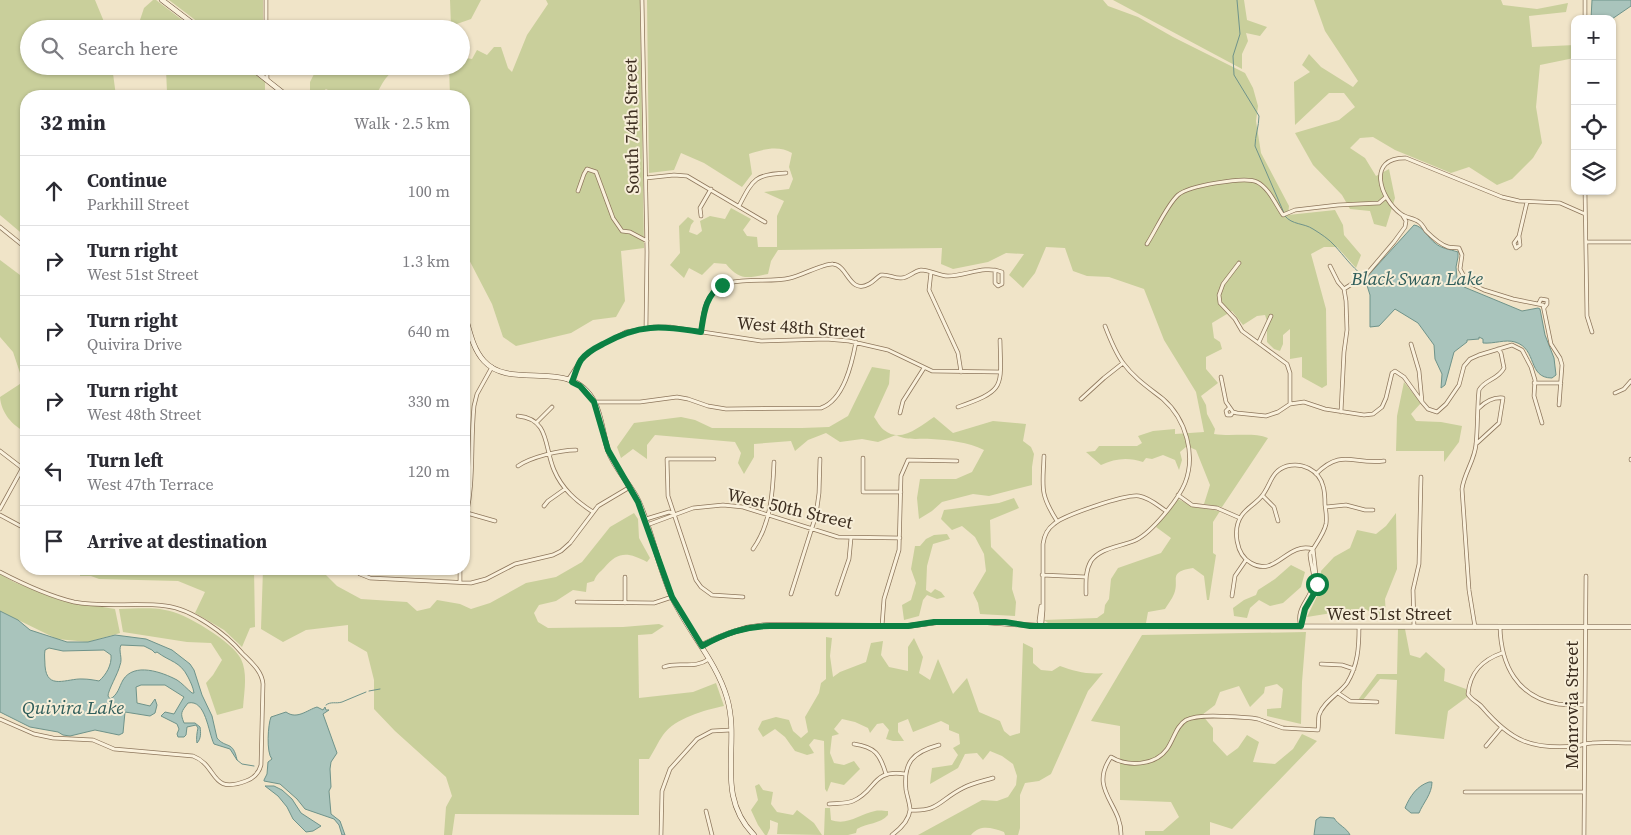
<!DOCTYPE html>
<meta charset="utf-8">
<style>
body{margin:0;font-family:"Source Serif 4",serif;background:#f2f2f3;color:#2b2b33}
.controls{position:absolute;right:15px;top:15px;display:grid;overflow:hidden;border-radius:10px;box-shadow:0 1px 4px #0004}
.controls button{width:45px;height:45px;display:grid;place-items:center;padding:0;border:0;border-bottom:1px solid #e1e1e2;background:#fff;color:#2b2b33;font:25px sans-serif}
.stop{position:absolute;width:15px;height:15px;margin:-11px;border:4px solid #0b8043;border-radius:50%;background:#fff}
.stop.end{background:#0b8043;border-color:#fff;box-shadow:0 1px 5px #0008}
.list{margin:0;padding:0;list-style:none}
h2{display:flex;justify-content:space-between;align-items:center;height:65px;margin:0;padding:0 20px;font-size:21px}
h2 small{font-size:16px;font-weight:400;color:#7c7c81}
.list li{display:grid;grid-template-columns:32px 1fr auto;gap:15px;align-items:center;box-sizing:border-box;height:70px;padding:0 20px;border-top:1px solid #e1e1e2}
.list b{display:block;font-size:19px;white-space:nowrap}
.list p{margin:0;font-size:16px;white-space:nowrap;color:#7c7c81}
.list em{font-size:16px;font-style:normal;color:#7c7c81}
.icon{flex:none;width:28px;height:28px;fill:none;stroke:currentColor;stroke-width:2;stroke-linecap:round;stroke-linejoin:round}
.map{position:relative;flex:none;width:1631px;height:835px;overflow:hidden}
.search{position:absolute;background:#fff;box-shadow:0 1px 4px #0004;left:20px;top:20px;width:450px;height:55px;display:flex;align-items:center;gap:12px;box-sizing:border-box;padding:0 18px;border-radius:28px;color:#7c7c81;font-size:19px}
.panel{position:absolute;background:#fff;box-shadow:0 1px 4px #0004;left:20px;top:90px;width:450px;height:485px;border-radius:20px}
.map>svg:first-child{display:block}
.green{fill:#c9cf9b}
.water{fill:#a9c4bc;stroke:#6f938a;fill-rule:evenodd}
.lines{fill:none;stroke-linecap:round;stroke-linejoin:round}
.stream{stroke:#6f938a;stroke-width:1}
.street-casing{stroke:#8d765c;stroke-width:4.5}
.secondary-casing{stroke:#6f573f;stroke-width:5.5}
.street{stroke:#faf1dc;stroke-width:3}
.secondary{stroke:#faf1dc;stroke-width:4.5}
.route{stroke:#0b8043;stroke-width:6}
.labels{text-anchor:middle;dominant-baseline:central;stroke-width:4;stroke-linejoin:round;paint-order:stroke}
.street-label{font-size:18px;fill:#3d2e20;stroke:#f7eed8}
.water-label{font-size:19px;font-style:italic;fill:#2f5d5a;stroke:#f7eed8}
</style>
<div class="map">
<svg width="1631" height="835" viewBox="0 0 1631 835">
<rect width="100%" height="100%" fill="#f0e4c8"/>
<path class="green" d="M0,0H95L107,29H29V66H112L116,96H26V237L0,215Z
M153,0H156L194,29H137L144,8Z
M169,0H263V29H207Z
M450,0H481L471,19L451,26Z
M546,0H640L644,248L621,251L625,301L616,317L593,320L571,333L516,346L503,337L492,304L464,250V96H450L449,66H461V57L472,59L477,50L487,55L494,47H501L508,68L512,72L527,35L548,4Z
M647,0H1103L1108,6L1138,17L1173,37L1245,73L1253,88L1258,106L1256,121L1261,153L1289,206L1288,215L1335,210L1343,225L1344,235L1361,255L1356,268L1337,247H1324L1311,254L1326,309L1327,385L1322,388L1302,377V357L1290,359V329L1283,335V344L1280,351L1274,349L1267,342V321L1265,315L1257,316L1243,325L1232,311L1212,323L1214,338L1220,342L1222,349L1206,357V369L1218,383L1201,396L1206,405L1207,414L1215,429L1214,434C1231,437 1253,432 1268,438L1222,507L1204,504L1210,485L1196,450L1187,446L1180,452L1182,460L1179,470L1175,460L1163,455L1152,459L1146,458L1143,462C1129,457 1115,458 1101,465L1086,452L1095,451L1099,446H1137L1142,443L1138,436L1153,431L1175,429V434L1204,432L1196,392L1164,340L1144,289L1109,277L1087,276L1073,271L1065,248L1046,247L1035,273L1023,288L1009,275L1024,254L1006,253L988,262L953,269L941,264L942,248L778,250L771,261L768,274C747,278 740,281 726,264L714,263L702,275L689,268L684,278L670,265L680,253L679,226L688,217L694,221L691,225L689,232L697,235L702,231L700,221L710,216L725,219L731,208L751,219L743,230L747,236L757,237L758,247H777V216L784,201L764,192L789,189L793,179L789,167L792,153C779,145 763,149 749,154L752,174L742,187L704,163L681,153L674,170L649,173Z
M1113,0H1244L1247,20L1267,27L1260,36L1246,33L1248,41L1242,54V69Z
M1314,0H1501L1503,5L1537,9L1568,3L1566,12L1529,16L1532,47L1575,45L1574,58L1540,65L1536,107L1542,143L1533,158L1512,179L1497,185L1469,167L1451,173L1395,150L1373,137L1360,138L1350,148L1365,158L1376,176L1389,169L1395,198L1386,227L1374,224L1370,211L1350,209L1342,195L1313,165L1295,133L1339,120L1355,107L1344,93H1329L1295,125L1294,82L1310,72L1302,65L1309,54L1321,67L1353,87L1358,81L1325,31Z
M150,66H244L265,82V96H128L167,92L166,70Z
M298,66H407C389,69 383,81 376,96H340L326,89L317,96H310V82L314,74L308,68Z
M0,260L20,275L26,277V432C12,426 1,412 0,397L23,382L13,352L0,337Z
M872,367L890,370L889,384L874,417C877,421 880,427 884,430C901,444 920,426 934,417L953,433L993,421L1026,424L1023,441L1031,447L1034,454L1032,467V485L989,496L973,494L942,502L932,511L919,519L917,498L920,479H956L972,472L984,450C968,442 949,440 931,439C918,438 908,441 896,435L878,442L862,439L840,442L826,433L808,440L795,451L791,441L754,444V457L744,474L738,463L741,453L735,442L655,435L647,445V459L633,449L621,458L617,447L634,423L681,417L695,420L712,428H802L829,427L848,416Z
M1404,382L1421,403L1411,414L1416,421L1441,422L1462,426L1459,442L1444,462V451H1396L1397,416Z
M1014,498L1019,508L990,520L991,547L1013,569L1012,589L1016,602L1015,616L980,614L978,603L973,593L986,571L984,554L975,537L962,526L952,530L941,519L944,510L999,503Z
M1178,499L1194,507L1220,511L1213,522V553L1216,555L1209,600H1207L1204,576L1193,568C1167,572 1180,579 1174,594C1172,599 1168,604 1165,609L1148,612L1146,623H1048L1044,620L1097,618L1104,613L1105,605L1109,599L1111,579L1118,568L1161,553L1171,538L1156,527Z
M634,513L638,519L639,538L650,558L647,562C628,552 618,551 604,568C600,572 596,575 594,581L587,583L586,592L573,590L556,601L539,605L534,613L538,622L548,628L623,627L659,624L664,626L652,634L638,635L639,698L693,692L716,683L724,706C705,710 675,718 663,735C658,742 654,751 649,759H639V815L455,814L452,835H444L446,807L452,796L446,777L395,731L374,709V680L367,652L348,641V625L306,630L283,642L261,629L263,569H320L337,586L361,599L407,602L417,611L430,608L437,600L460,604L471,609L490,603L526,583L556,577L582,562L610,527Z
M1396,513L1397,569L1385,599L1386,617H1379L1367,610L1351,609L1350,617L1338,612L1307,617L1322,586L1321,571L1334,557L1350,548L1357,530L1376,534L1386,526Z
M934,535L947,534L950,539L933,544L927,566L926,590L931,593L935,589L941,592L945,597L937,599L927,595L923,600L919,616L904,620L902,605L911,600L916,583L911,569L915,546H920L926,539Z
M1291,565L1305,572L1301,587L1283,603L1270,606L1259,600L1250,608L1247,618L1234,616L1233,608L1244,600L1256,595L1258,590L1275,579Z
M80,569H254L255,627L250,628L242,647L224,630L195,613L205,592L178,581L99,579L91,576H80Z
M0,574L14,582L59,600L115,609L120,633L88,642L57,639L0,611Z
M119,609C134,609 150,607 165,610C184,612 233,642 241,659C248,674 244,692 243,708L217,715L206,683L213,675L222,660L211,643L187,642L123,632Z
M1398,629H1405L1410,655L1420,658L1426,652L1445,669L1444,681L1466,689L1467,697L1448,711L1444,739L1395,734L1397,680L1380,679L1363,700H1358L1377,674H1397Z
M1306,632L1302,682L1301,724L1267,716V709L1281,708L1283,689L1277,684L1265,687L1264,693L1250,707L1239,686L1220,692L1215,705L1202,715L1213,728V741L1227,756L1238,748L1247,735L1259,742L1253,762L1275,764L1293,749L1302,734L1317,741L1232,829L1210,822V835H1145V831H1163L1179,817L1171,802L1120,800V726L1091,721L1142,635Z
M826,637L832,638L830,656L833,677L840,672L866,662L871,643L883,641L881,655L889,667L908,671V647L914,638L923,657L919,673L930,680L938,659L953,694L967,678L979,712L1000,721L1004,731L1010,736L1020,733L1023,643L1033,648V663L1041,670L1052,671L1060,666C1074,671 1088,675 1103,673L1088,691L1051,774L1039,781L1025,783L1020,795V828L1018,835H1005L1004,832C991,828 981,824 971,835H918L982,800L997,801L1008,797L1016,785L1017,776L1013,764L1002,756L990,751L983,760L977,753L965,754L958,768L930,784L932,768L952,765L958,755L953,748L960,744L959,734L949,730V725L941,721L913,732L908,719L898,723V732L904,741H893L886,739L889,730L883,723L877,724L870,733L868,728L855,722L842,719L834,729L839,734L832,736L830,753L834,763L844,765L854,761L860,769L844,785L831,782L827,792L825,789L824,741L814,739L809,745L814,753L807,755L795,751L785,737L775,729L763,737L758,729L762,721L776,717L789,720L793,731L801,738L808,732L805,717L819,693L821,683L826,679Z
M759,784L763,790L773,792L771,804L777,812L793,815L797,810L814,823L822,835L777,834L778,823L770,820V828L767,835H765L758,825L751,810L758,800L755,786Z
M825,808H830L831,820C848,826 859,814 875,811C879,810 884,811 888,811V815C880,824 867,823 857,829L856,833L848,835H824Z"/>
<path class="water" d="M1592,0H1631V6L1612,19H1591Z
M1414,225C1423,226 1428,238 1435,243C1442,249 1449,249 1458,252V257L1456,267L1457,278L1464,287L1522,311L1538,308L1540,309L1545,335L1554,358L1556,375L1552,378C1527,378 1538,349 1515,342C1505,339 1494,344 1483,343V339L1479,337V339L1467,340V342L1454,352L1445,385L1441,388L1442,374L1435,359L1434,345L1418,323L1395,309L1379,326L1370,327V295L1365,279Z
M0,611L18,620L30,630L67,642H88L115,635L146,639L172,650L190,664L194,670L202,695L212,716L217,738C226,749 233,740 237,760L230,749L214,744C208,732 206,699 188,703C181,712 180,713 184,723H195L200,727C201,733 201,739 197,743C196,739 197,732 198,728L196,725L187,727L186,735L184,737H178L177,734L179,729L177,724L161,716L165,712L174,714L184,697L165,685H141L136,687L137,703L150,706L155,699L157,705L155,713L150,716L125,712L123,733L119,735L95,730L70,736L63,735L58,732L30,727L0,712ZM121,645L144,646L152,650L155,653L157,652C170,662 180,661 188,677C191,683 193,687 194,693H192C187,689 182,683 177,680C162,672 134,662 123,680C119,687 118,695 110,699L108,696C108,690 118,674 120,665C123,658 118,651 121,645ZM49,648L63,651L104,650L111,655C112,665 106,675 99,681C94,680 88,679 83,679C67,678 47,691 45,666C45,661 44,655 45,650Z
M317,707L323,710L325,707L326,710H329L323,714L337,753L331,762L330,769L331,787L329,791L331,814L340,821L345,835H342L339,825L334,819L305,809L297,799L280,784L264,781V780L267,774L268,762L272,759C266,753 268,724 271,717L286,712C297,720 307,710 317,707Z
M1429,782H1432C1432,794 1423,803 1419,813H1411L1405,808C1410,796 1417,786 1429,782Z
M265,786H274L282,790L292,799L301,813L321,826L313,831L306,832L293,819L287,807L278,796Z
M1320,817L1334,818C1338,825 1347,828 1350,835H1314L1316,820Z"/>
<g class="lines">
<path class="stream" d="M1237,0L1240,34L1233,56L1234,75L1259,116C1259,126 1255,136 1255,146L1284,213
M1285,216C1292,225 1304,223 1313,229C1321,234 1329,239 1335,246C1344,256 1351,266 1362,275
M369,691L380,689
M326,705C331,701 336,704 342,702C350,699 358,695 366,692
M237,760L242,764L254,766"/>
<defs>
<path id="street" d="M266,0V29
M642,0L647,252L646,327
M1585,19V0
M267,66V80
M646,178L674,175L687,176L765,222
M578,191L584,174L587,169L596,172L613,218L622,231L630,232L647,241
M1585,191L1587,316L1592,332
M739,206C753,179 755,174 786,173
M701,216L700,208L711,189
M0,227L26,248
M1519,236L1514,243L1516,248L1520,245L1519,236L1527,202
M1587,242H1631
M1147,244C1156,230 1167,205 1178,195C1188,186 1245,176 1257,182C1269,188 1276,205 1283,215L1295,210L1338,205L1379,203L1386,197
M1239,263L1223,284L1219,295L1220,303L1235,319L1242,331L1287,364L1290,373V404
M1330,266L1338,282L1344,289L1346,301L1347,330L1344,352L1341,412
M931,272L929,290L958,353L961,372
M1344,289L1366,275L1394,242L1405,227L1406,221L1403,216
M1539,303L1541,299L1547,300V304L1544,308
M701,332C702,322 703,311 707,302C721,270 763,285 790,278C801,276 824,263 833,264C848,265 849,295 869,284C873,282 876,278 881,275C888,274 893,278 900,278C908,279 913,271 921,270C930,270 939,276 948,276C966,276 984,265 1002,272V284L998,286L995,283V270
M1259,342L1271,316
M1411,344L1419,371L1422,402L1428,409L1437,412L1446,404L1459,385L1464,366L1470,359L1479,355L1512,345L1522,350L1531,367L1535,380L1534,396L1542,423
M1221,377L1226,402L1233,412L1237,413L1266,416L1278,412L1290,404L1304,402L1325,409L1364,415L1373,414L1382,407L1386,398L1392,373L1395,371L1404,377L1422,402
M568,380L581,360L594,349L626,332L654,327H670L761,341L826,339L849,341L888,350L932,371L1000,372
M572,382L578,365
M1534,383H1561
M1615,393L1624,389L1631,381
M1081,399L1104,378L1123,363
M595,402H640L677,397L688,399L708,406L726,409L821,408C844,400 852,363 856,342
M1559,405L1562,365L1560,358L1551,344L1543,305L1513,299L1484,290L1467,282L1460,269L1462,255L1459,248C1455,247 1451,248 1448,247C1439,244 1432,237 1426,231C1424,228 1422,224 1419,222C1414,218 1406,218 1401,214C1380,199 1366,157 1406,158L1502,197L1519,201L1560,203L1585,214
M958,407C1006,390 1001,388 1000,340
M1229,408L1226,411L1227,415H1231L1233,412
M900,413L903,401L924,368
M518,416C550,419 544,447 554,470C562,489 576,501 593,512
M536,423L552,407
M1476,444L1499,423L1503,398C1493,397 1486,401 1479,408
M0,451L26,471
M1044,456C1043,487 1039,493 1057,521
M863,458V492H901
M714,459H667L668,496L696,580L701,587L712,595L743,597
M1631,460V459
M518,466C531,457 560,450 576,450
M1316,474C1342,448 1353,465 1384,461
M464,491H470
M1178,495L1192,505L1217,508L1240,518
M1263,496L1274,507L1278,521
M544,506L548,501L565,489
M1326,507L1346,505L1365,510H1373
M0,509L22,469
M467,513L495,521
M0,515L26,529
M646,519L669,512L673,513
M464,524C475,485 470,446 474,406L477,394L492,367
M647,525L693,508L723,505L743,507L838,537L900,538
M753,549C771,524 773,491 774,462
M354,569L360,574L370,578L471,583L486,579L515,564L553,555L561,551L570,543L598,506L630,487
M0,572C23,584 49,596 74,602C105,608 135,602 166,606C192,609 226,634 242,653C251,662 262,671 263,684L261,765C259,773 254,778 246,781C209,795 219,766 193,756L114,749L93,740L53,738L34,734L0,719
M1042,575L1086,577
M460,582V569
M791,594L816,515L819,493L820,459
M837,594L849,559L851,538
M1086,594C1086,583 1085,571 1091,561C1101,547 1121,547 1136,540C1152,532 1178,500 1185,483C1196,455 1186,419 1163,399C1149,388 1134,378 1123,363C1115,352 1110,339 1105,326
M1232,596L1235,576L1246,560
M577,602L654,603L672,597
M625,603V577
M882,626L884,599L899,550L901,476L908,460L957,461
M1041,626L1042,622L1043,610V544C1044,536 1047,529 1054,524C1064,515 1126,494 1139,496C1150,498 1157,505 1166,511
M1041,626L1039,621L1041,606
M1301,626L1305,609L1315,592L1317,584L1313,549
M1301,627C1295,609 1309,601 1313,586C1316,575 1310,564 1310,554C1315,545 1324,534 1326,524C1327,517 1326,511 1325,505C1325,498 1325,492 1323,486C1319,470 1302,462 1287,466C1270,471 1271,486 1261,497C1255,504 1247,508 1242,515C1232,529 1236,555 1251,563C1276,578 1287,541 1313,549
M1414,627L1413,590L1419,564L1421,477
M1475,627L1469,590L1462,489C1464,473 1475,460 1476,444C1478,427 1477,408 1479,390C1485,379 1498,380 1504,368L1501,353L1498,349
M1500,627C1501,665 1517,697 1558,704C1567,705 1576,704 1585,705
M1502,653C1482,660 1470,672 1468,694C1471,700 1478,702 1482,707C1511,741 1531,750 1577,746C1582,745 1587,743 1592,743C1605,742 1618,743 1631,743
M1321,664L1342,665L1354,669
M664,667C680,661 693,670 709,659
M1338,693L1350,701L1377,702
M854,744C875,747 880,754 886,774
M1486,746L1501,728
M1465,792H1584
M829,804C837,803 846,804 853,801C877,791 871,769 905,774
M910,810C939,812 939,800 963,788C972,783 983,781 993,778
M706,811L712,835
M661,835L662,791L670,769L697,739L712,731L731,730
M892,835C900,829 909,821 910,810C910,804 907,796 906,790C903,762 913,752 939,745
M1121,835C1122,804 1088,790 1111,757C1127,767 1155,766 1167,749C1174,739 1176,726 1186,720C1199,713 1236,717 1252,718L1258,719L1283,728L1318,730C1319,725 1318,720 1319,715C1323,702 1340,693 1347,683C1358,665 1359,647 1359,627
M1584,835L1586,576"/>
<path id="secondary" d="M162,0L200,29
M249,66L287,96
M464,312C469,328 472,348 484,361C512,392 571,355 595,403C602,418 603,435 608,450C614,469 631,484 639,502C652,532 658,565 671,595C687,631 716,660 727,698C741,746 714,794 754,835
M702,645C724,634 745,626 770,625L908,626L938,622H984L1041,626L1631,627"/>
</defs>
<use href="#street" class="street-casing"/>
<use href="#secondary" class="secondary-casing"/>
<use href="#street" class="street"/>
<use href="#secondary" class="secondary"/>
</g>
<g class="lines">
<path class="route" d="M722,285C705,296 704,313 701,332C660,326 640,323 603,344C595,348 586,353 581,360C577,366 575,375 572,382L580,386L594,402L608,450L638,502L672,597L702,646C724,634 745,626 770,626H908L934,622H1005L1030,626H1301L1305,609L1315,592L1317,584"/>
</g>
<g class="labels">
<g class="street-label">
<text transform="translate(631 126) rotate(-91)">South 74th Street</text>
<text transform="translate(801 327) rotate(4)">West 48th Street</text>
<text transform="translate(790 508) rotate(13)">West 50th Street</text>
<text x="1389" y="613">West 51st Street</text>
<text transform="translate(1571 705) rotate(-90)">Monrovia Street</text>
</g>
<g class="water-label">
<text x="1417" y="278">Black Swan Lake</text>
<text x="73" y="707">Quivira Lake</text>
</g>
</g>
</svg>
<div class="controls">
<button>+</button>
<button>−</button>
<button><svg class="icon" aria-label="locate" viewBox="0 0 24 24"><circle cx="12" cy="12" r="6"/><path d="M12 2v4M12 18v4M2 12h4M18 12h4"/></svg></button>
<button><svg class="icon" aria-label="layers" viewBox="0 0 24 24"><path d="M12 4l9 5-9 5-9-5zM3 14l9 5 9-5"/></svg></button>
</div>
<div class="stop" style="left:1317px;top:584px"></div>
<div class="stop end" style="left:722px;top:285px"></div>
<div class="search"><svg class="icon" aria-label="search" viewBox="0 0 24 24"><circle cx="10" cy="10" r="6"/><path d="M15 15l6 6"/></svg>Search here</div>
<section class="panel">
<h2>32 min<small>Walk · 2.5 km</small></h2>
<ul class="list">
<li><svg class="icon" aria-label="ahead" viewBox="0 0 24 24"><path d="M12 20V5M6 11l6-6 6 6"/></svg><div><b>Continue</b><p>Parkhill Street</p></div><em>100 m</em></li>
<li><svg class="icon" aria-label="right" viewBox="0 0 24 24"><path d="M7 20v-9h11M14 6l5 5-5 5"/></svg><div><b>Turn right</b><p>West 51st Street</p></div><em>1.3 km</em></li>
<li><svg class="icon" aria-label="right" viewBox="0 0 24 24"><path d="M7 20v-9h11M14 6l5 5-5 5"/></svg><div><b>Turn right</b><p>Quivira Drive</p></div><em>640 m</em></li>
<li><svg class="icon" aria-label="right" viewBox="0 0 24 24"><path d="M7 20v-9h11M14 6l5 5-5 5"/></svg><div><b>Turn right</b><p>West 48th Street</p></div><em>330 m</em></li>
<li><svg class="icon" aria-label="left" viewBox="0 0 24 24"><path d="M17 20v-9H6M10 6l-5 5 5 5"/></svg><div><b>Turn left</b><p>West 47th Terrace</p></div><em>120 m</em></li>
<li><svg class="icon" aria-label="arrive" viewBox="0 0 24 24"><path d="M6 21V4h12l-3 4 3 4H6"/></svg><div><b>Arrive at destination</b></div></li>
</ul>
</section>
</div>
